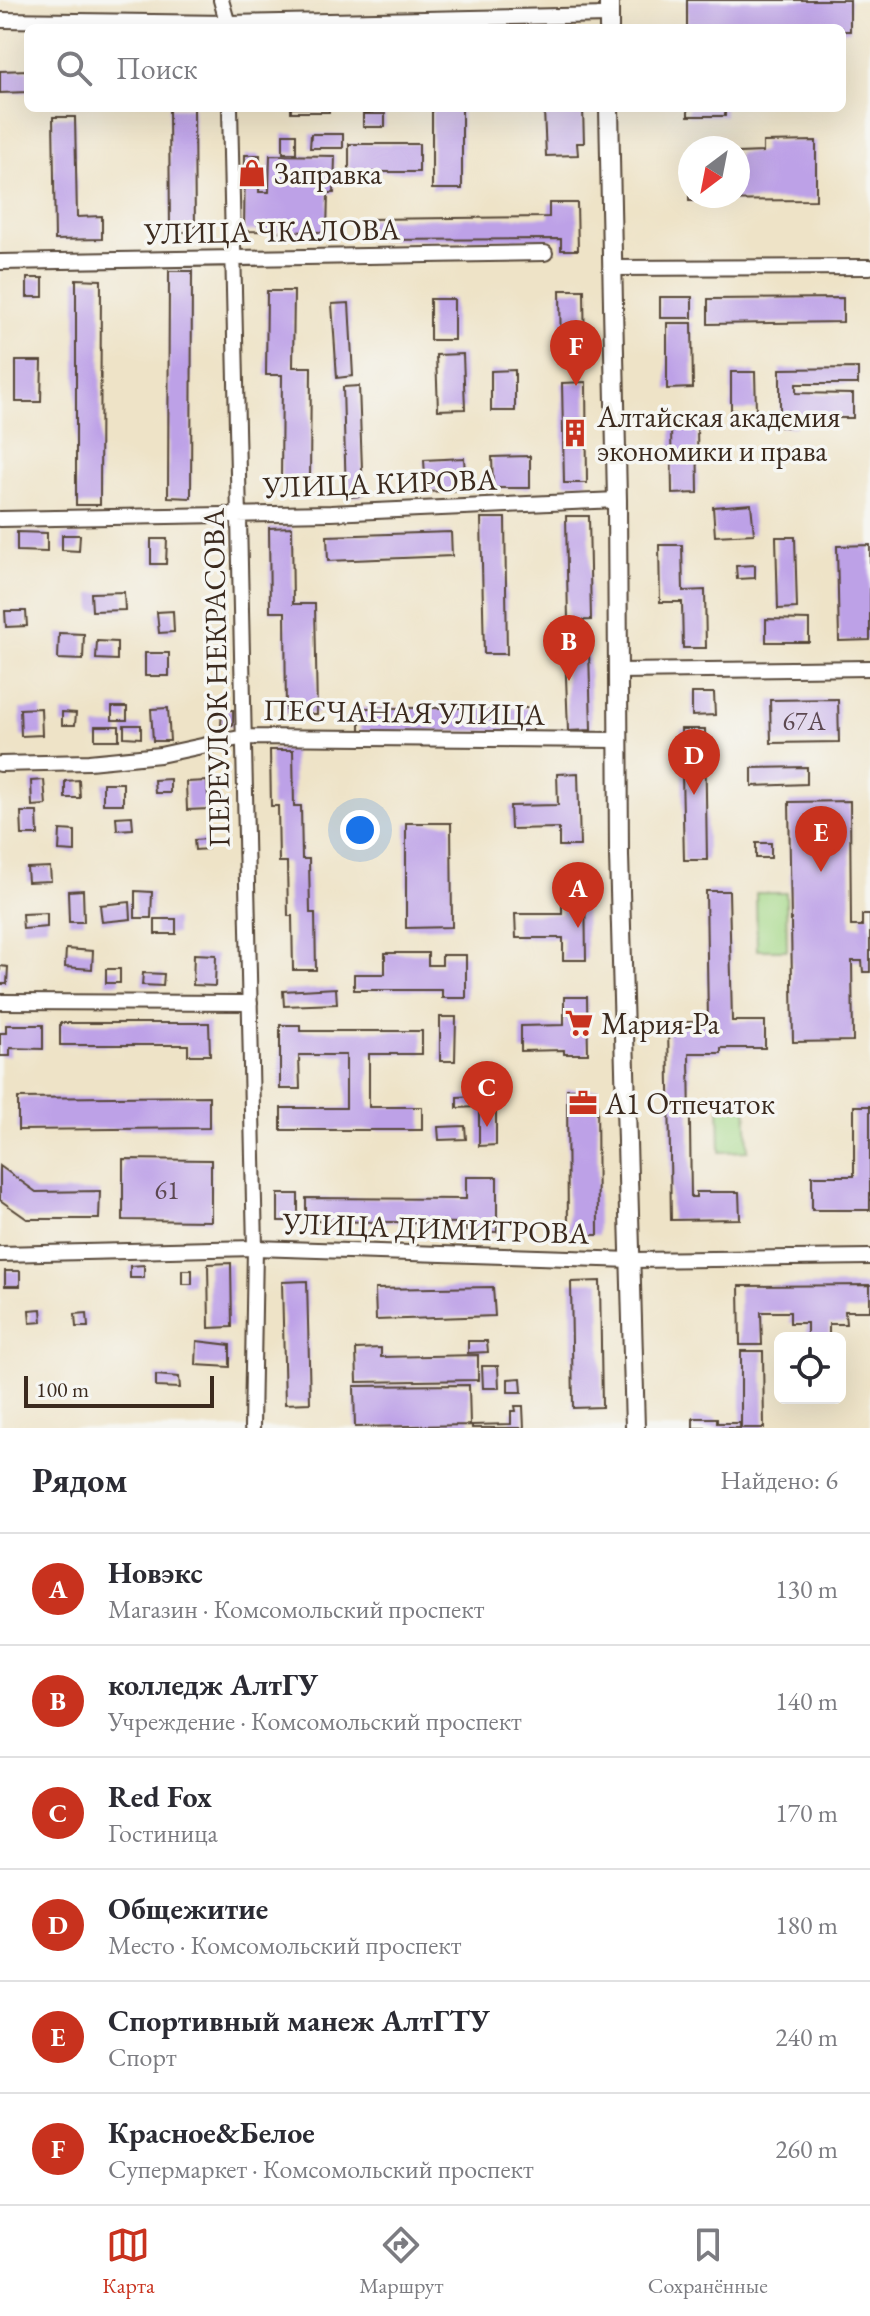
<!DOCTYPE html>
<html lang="ru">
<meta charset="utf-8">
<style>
body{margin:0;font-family:"EB Garamond",serif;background:#f7f7f7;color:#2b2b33}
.controls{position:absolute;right:24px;bottom:24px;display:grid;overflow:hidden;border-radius:12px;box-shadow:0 8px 32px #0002}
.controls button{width:72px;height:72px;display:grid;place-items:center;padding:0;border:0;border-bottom:2px solid #e1e1e2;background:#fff;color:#2b2b33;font:40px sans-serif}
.compass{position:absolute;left:678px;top:136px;width:72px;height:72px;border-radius:50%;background:#fff;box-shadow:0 8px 32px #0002;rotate:212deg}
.scale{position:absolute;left:24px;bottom:20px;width:190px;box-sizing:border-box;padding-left:8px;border:4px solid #3b2a1e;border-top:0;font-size:22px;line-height:28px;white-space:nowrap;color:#3b2a1e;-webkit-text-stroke:6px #f6f6f2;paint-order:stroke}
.you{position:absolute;left:360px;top:830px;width:28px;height:28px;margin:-20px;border:6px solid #fff;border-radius:50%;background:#1a73e8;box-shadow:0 0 0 12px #1a73e833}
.badge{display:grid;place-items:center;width:52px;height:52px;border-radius:50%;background:#c8321e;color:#fff;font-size:26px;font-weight:700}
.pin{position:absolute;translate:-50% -66px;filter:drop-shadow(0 2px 4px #0008)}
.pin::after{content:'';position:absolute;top:42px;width:28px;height:24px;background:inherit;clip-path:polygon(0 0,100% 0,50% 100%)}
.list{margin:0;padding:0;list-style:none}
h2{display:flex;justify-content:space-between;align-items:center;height:104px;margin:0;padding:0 32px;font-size:34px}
h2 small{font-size:26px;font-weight:400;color:#7c7c81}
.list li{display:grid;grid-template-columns:52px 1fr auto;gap:24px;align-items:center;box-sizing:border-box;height:112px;padding:0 32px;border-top:2px solid #e1e1e2}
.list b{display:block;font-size:30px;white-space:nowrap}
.list p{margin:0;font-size:26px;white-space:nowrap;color:#7c7c81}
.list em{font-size:26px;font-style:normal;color:#7c7c81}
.icon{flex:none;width:44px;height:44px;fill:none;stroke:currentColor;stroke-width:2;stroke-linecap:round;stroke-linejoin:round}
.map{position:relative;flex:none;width:870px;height:1428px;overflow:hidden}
.search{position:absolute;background:#fff;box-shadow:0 8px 32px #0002;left:24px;right:24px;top:24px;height:88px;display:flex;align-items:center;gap:20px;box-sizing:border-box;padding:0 28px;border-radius:12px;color:#7c7c81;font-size:30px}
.sheet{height:776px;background:#fff}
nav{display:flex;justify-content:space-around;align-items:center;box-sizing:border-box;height:112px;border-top:2px solid #e1e1e2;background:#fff;font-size:22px;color:#7c7c81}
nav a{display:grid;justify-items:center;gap:4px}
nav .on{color:#c8321e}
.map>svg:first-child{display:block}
.green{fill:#a5d888;stroke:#708153;stroke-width:2}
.building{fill:#bda1e7}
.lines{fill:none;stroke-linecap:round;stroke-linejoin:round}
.minor-casing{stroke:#564637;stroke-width:18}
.major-casing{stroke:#564637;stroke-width:22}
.minor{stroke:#fff;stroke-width:14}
.major{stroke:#fff;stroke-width:18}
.labels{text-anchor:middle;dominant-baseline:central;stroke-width:7;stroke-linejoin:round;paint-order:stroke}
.number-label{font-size:26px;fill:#5c4850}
.poi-label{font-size:30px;fill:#3b2a1e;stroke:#f6f6f2;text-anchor:start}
.street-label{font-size:30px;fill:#3b2a1e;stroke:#f6f6f2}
</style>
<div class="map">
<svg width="870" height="1428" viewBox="0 0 870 1428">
<rect width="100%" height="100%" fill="#f6f6f2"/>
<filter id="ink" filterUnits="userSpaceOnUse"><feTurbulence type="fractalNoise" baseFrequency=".0125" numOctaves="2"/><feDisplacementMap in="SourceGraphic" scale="16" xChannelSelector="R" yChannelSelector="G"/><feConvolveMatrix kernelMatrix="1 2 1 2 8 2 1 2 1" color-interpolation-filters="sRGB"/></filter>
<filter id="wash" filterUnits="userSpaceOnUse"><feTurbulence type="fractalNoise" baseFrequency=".006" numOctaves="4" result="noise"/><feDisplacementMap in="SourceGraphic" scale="32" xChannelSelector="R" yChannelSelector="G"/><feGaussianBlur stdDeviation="1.8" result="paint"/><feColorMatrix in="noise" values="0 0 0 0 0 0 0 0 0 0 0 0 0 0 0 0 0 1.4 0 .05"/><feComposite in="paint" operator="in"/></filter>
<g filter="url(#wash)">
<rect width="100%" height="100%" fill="#eee3c7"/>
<path class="green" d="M756,893H786L787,950H757Z
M719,1101H746L748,1151L720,1152Z"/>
<g id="blocks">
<path class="building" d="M687,0H850V31H842V28H687Z
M28,70V92L0,93V71Z
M169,108H194L195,232H170Z
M291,108H329V112H291Z
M432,108H462V189H432Z
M550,108H583L584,143H577L578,155L546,156L544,110Z
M688,108H725V116H688Z
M363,114H385V127H363Z
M53,117H75L77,217L102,216V239L55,240Z
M283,134H296V153H283Z
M311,134H343V148H310Z
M816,141V200L689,201V196H738V153L763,152V142Z
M349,144H419V172H349Z
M245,155H260L259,192H269L270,155L335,156L334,193H328L327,232L244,231Z
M549,203H577L578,250H561V239L367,240V219L549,217Z
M169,271H192L191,498L168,497Z
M27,278H43V297H27Z
M76,279L101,280L100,505H76Z
M560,290H584L585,356L561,357Z
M267,291H294L293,367H311L310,479H281L282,375H266Z
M660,297H692V318H660Z
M843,298V322L708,324V299Z
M430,299H454V340H430Z
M349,303L353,376L337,378L332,304Z
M667,323H692L693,388L667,389Z
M463,354L465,409L438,410L436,355Z
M16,361H42L41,402H16Z
M858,368V384H796V393L853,394V418H796V427H780V369Z
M515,370V411H491V371Z
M731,372H755L756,410H731Z
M586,382L587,483H564L562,383Z
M359,386L363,496L346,497L343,387Z
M671,424H697L698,493L672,494Z
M530,456V488H493L492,457Z
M464,458L466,490L426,492L424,460Z
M751,504L754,534L715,536L713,507Z
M566,516H589L591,620L568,621Z
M481,518H505L507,654H484Z
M292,527L293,604H315L317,714H286L285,612H270L269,528Z
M17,532L47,533V552L17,551Z
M451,532L452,556L328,561L327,536Z
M62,535H80L79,551L62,550Z
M776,537H795L797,608L778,609Z
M151,539H167L166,564H151Z
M659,545H682L683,591L705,590L706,648H683L682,602H660Z
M870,545V640L839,641L837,546Z
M755,565V578L737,579L736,566Z
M124,592L125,610L92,611L91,593Z
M5,611H26L27,626L6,627Z
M173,611L174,632L159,633L157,612Z
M766,619L809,620V642H766Z
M59,633L84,634L83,660L58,659Z
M97,641L117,642V660L96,659Z
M589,649L591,730L568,731L565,650Z
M145,653H169V676H145Z
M692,693H714L715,715L692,716Z
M838,699L839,742L771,743L770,700Z
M112,707H127V720H112Z
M41,708L42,735L21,736L20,709Z
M168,708L170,741H153L151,709Z
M360,708H533V731H360Z
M222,710H233V725H221Z
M62,712L76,713L75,725H62Z
M124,725H141V738L124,737Z
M95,726H119V740H95Z
M681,729H705L707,860H684Z
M270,750H293L294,806H301L302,859H309L310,913H315L316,970H293L292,916H288L287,862H279L278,806H271Z
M807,767V784L752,786V768Z
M578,773L580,846H559V828L511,829L510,806L558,805L557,774Z
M170,779V793H155L154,780Z
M44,780L46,805L32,806L31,781Z
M79,780L80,798H65V781Z
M207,781L209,809L187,810L186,782Z
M103,783H123V804H103Z
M850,801L851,926H862V915H870V972H863L862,961H852L853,1041L793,1042L789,802Z
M21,812H37L38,835H22Z
M132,816L133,829L117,830L116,817Z
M406,823H451L452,927L406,928Z
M60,830L75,831V852L59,851Z
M207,839L208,849L195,850L194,840Z
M756,843H771V858H756Z
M50,867L51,881L28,882L27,868Z
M562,886H585L586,960H563V938H516L515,914H562Z
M83,890L84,922H69L68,891Z
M135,891L152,892L151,918H135Z
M706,891H729L732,1021H765V1048H721V1053H689L691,1197H696V1192H739L740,1219L671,1220L668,1022H708Z
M130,902L131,919L102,922L100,905Z
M47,913V927L23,929L22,914Z
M155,919H176V934H155Z
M66,949L93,951L92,969L65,967Z
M385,953H428V965H442V955H466V998H442V990H354V974H385Z
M194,954L216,955L215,986L193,985Z
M0,966L8,967L7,984H0Z
M106,969H120V983H106Z
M143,973L164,974L163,986L142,985Z
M336,988L337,1004L284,1006L283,991Z
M564,997H587L588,1054H564V1050L521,1051V1026L564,1025Z
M440,1017H456L455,1061H440Z
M60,1023H209L210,1055H188V1045H60Z
M6,1025H43V1049L10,1048V1056H0V1033H6Z
M280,1025H300V1031H422V1054H369V1107H422V1130H281V1108H346V1055H299L300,1089H280Z
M567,1089H597L598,1235H568Z
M209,1096V1128L18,1130V1098Z
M476,1096V1107L457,1108V1097Z
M854,1106H870V1210H812V1176H854Z
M479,1109H496V1145L479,1146Z
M465,1126L466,1139L439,1140L438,1127Z
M123,1159L211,1160V1221L123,1220Z
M0,1166L36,1192L100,1191L99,1219H27L0,1200Z
M466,1177H497V1232L466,1231V1223L306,1221V1198L466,1199Z
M278,1194H298V1221H278Z
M231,1263L232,1327L209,1328L208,1264Z
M144,1265V1278H130V1266Z
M182,1270H192V1284H182Z
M5,1271H20V1286H5Z
M307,1281L310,1403L285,1404L282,1282Z
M600,1281L602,1407L573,1408L571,1282Z
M870,1285V1311H845L846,1324H829V1337L807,1338V1323H790V1312H761L762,1345H740L739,1286Z
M493,1287L495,1316L376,1320L375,1289Z
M41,1309L42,1322L30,1323L29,1310Z
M87,1313L88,1327H76L75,1314Z
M197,1341L230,1345V1367L196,1365Z
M468,1341H487L488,1352L468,1353Z
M381,1348V1357L478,1355V1380L357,1382L356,1349Z
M741,1351H763L764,1428H741Z
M482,1366H498L499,1388H483Z
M156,1375L179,1377L180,1388L156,1387Z
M521,1378L522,1392H508V1379Z
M469,1385L470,1425L355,1427L354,1386Z
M515,1406H523L524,1428H472V1425L511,1424V1411H516Z
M693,1418H717V1423H740V1428H693Z"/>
</g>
</g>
<g filter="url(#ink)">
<use href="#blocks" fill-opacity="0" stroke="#564637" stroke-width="2"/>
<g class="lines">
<defs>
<path id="minor" d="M221,0L229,28
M0,20L228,23L609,15
M230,108L255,1248L252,1428
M0,262L545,253
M611,268L870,267
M0,519L331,513L617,500
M617,671L870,668
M0,764L89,762L160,755L244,737L618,740
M0,1002L250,1003
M0,1254L255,1248L632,1260L870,1257"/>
<path id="major" d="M609,28V0
M609,108L617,500L619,855L635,1428"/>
</defs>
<use href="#minor" class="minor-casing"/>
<use href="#major" class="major-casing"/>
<use href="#minor" class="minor"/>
<use href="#major" class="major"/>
</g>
</g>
<defs>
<symbol id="shop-bare" viewBox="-9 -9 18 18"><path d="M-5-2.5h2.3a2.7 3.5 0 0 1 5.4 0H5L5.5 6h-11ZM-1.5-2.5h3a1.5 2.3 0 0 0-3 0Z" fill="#c8321e" stroke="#f6f6f2" stroke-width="2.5" paint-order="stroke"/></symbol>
<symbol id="building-bare" viewBox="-9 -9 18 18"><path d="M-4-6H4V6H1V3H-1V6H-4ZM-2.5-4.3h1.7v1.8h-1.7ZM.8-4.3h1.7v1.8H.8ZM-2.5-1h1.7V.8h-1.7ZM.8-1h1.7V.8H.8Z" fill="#c8321e" stroke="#f6f6f2" stroke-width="2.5" paint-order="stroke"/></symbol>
<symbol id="supermarket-bare" viewBox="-9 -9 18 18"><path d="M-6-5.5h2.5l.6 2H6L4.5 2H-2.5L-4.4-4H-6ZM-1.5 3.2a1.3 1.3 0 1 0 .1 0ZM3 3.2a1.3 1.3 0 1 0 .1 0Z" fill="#c8321e" stroke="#f6f6f2" stroke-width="2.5" paint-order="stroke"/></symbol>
<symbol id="office-bare" viewBox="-9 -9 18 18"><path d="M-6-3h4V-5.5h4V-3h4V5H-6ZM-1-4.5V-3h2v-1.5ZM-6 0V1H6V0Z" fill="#c8321e" stroke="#f6f6f2" stroke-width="2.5" paint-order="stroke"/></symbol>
</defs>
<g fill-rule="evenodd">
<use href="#shop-bare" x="232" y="153" width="40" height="40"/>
<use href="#building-bare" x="555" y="413" width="40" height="40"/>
<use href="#supermarket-bare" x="559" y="1003" width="40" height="40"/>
<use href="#office-bare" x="563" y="1083" width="40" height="40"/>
</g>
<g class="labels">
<g class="number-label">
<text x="804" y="721">67А</text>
<text x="167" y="1190">61</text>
</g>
<g class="poi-label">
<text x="274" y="173">Заправка</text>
<text x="597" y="416">Алтайская академия<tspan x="597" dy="34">экономики и права</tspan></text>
<text x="601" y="1023">Мария-Ра</text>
<text x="605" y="1103">А1 Отпечаток</text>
</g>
<g class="street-label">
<text transform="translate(272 231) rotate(-1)">УЛИЦА ЧКАЛОВА</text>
<text transform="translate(380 483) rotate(-2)">УЛИЦА КИРОВА</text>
<text transform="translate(216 678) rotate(-91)">ПЕРЕУЛОК НЕКРАСОВА</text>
<text transform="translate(404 712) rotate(1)">ПЕСЧАНАЯ УЛИЦА</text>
<text transform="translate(436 1228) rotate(2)">УЛИЦА ДИМИТРОВА</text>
</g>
</g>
</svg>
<div class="controls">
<button><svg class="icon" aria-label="locate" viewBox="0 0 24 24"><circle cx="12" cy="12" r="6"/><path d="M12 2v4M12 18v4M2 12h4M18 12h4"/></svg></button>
</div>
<svg class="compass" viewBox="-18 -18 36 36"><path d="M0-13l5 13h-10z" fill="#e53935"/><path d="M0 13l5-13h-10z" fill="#7c7c81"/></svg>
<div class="scale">100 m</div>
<div class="you"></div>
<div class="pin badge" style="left:578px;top:928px">A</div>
<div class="pin badge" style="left:569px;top:681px">B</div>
<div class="pin badge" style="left:487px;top:1127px">C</div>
<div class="pin badge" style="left:694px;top:795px">D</div>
<div class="pin badge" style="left:821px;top:872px">E</div>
<div class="pin badge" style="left:576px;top:386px">F</div>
<div class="search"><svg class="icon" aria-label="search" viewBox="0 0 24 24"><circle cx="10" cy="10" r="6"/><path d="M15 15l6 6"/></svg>Поиск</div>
</div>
<section class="sheet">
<h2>Рядом<small>Найдено: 6</small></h2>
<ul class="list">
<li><span class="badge">A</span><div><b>Новэкс</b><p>Магазин · Комсомольский проспект</p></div><em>130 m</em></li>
<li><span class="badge">B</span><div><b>колледж АлтГУ</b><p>Учреждение · Комсомольский проспект</p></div><em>140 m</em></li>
<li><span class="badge">C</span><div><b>Red Fox</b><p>Гостиница</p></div><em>170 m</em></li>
<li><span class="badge">D</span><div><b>Общежитие</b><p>Место · Комсомольский проспект</p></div><em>180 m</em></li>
<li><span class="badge">E</span><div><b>Спортивный манеж АлтГТУ</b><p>Спорт</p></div><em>240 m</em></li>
<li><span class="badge">F</span><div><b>Красное&amp;Белое</b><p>Супермаркет · Комсомольский проспект</p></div><em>260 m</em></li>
</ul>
</section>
<nav>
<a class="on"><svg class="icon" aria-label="map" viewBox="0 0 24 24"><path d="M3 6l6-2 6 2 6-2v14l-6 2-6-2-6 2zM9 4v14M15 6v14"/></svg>Карта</a>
<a><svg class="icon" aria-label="directions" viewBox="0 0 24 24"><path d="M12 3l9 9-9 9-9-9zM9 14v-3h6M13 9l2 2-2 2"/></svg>Маршрут</a>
<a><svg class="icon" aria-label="saved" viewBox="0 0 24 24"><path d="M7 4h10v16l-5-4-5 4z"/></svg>Сохранённые</a>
</nav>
